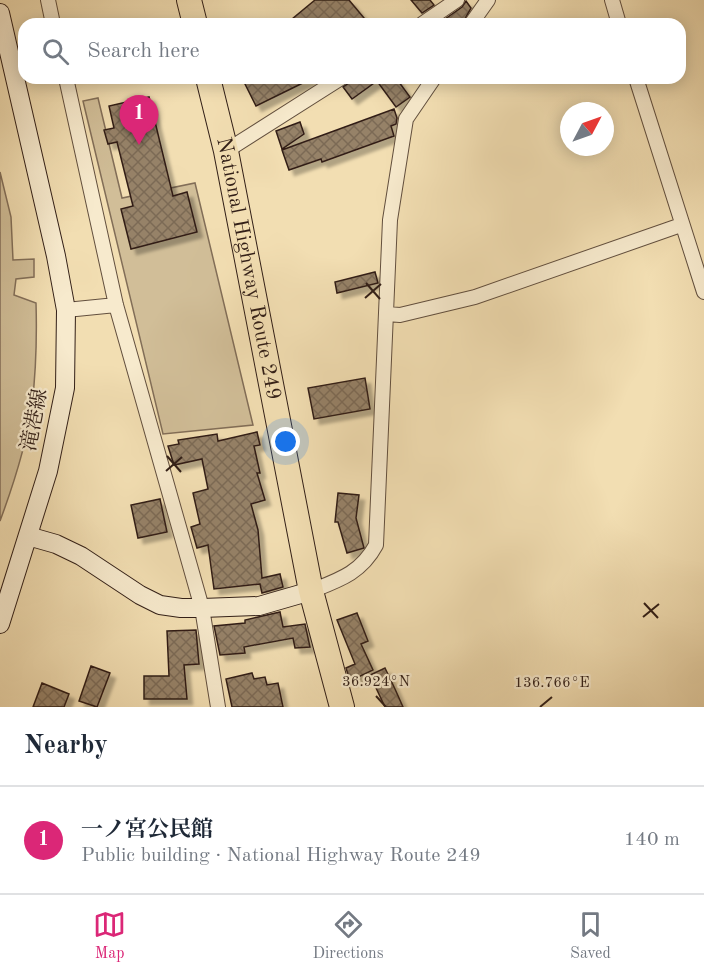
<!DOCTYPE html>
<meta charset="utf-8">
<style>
body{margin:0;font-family:"Old Standard TT","Noto Serif JP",serif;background:#f2f2f3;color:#1f2937}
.compass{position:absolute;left:560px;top:102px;width:54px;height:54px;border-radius:50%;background:#fff;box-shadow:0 3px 15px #0003;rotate:49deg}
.you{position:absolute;left:286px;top:442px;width:21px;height:21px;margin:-15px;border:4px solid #fff;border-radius:50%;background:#1a73e8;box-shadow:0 0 0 9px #1a73e833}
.badge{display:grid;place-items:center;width:39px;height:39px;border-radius:50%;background:#db2777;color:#fff;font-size:20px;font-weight:700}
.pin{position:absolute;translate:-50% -50px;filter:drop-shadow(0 2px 3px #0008)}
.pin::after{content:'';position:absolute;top:32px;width:21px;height:18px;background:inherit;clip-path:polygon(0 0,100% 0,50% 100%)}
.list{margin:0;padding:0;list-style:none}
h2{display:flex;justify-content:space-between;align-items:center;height:78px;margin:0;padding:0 24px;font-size:26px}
h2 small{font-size:20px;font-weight:400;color:#747a83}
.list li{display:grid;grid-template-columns:39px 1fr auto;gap:18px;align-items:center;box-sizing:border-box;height:108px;padding:0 24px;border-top:2px solid #e0e1e3}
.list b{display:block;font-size:22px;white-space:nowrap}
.list p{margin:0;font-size:20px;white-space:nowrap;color:#747a83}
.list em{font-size:20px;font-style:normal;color:#747a83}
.icon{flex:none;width:33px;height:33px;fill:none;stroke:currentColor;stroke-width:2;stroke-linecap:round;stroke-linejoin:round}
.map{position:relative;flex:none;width:704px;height:707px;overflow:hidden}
.search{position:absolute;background:#fff;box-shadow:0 3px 15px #0003;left:18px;right:18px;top:18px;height:66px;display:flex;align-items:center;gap:15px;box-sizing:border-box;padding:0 21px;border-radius:18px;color:#747a83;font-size:22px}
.sheet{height:186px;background:#fff}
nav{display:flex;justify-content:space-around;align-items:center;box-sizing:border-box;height:84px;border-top:2px solid #e0e1e3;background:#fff;font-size:16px;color:#747a83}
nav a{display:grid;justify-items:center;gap:3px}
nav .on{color:#db2777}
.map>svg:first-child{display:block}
.park{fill:#d1be98;stroke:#826e58;stroke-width:1.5}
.building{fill:url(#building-cross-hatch);stroke:#321f17;stroke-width:1.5;filter:url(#shadow)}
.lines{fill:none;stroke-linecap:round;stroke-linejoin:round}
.street-casing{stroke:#624f3e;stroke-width:16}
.secondary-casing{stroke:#321f17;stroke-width:20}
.highway-casing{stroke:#321f17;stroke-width:26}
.street{stroke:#f7eacd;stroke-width:14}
.secondary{stroke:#f7eacd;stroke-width:18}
.highway{stroke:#f2deb2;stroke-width:24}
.ticks{fill:none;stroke:#321f17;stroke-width:2}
.labels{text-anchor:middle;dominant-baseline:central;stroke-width:4.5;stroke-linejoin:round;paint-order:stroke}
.street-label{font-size:21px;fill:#321f17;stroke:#f7eacd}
.ticks-label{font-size:15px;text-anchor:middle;fill:#321f17;stroke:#f7eacd;stroke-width:4.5;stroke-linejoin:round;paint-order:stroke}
</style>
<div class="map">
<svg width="704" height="707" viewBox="0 0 704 707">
<defs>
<pattern id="building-cross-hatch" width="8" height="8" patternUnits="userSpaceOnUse" patternTransform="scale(1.5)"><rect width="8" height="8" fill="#968268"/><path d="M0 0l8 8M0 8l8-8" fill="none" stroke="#7b6a55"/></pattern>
<filter id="shadow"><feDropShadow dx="5.5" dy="5.5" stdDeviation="1.5" flood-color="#0004"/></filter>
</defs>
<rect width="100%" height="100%" fill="#f2deb2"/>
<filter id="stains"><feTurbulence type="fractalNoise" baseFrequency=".00333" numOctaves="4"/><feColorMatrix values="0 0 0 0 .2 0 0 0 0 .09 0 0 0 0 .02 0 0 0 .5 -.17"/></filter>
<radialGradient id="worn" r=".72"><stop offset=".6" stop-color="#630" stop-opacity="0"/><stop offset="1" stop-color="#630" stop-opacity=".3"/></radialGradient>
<path class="park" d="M98,98L122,198L195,183L253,425L163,434L83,101Z
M0,172L11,217L13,260L34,259V277L16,279L14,295L36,303C37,337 36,371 32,405C27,442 13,486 0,521Z"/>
<path class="building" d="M315,0H349L369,24H286Z
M411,0H430L434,5L422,13Z
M466,1L471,8L462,24H438L462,7Z
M242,78H313L256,106Z
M356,78H396L410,97L396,107L377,81L352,99L343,87Z
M149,97L173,196L187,192L197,232L131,249L121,209L133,206L117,142L108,144L104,130L114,128L109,106Z
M394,109L397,118L396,124L391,126L394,136L322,162L321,159L289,170L282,150Z
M300,122L304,134L282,149L276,131Z
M375,272L378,283L337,293L335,282Z
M365,378L370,409L314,419L308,388Z
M257,432L260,445L254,446L260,473H257L265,500L251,504L258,530L262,578L280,574L283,587L262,593L260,584L214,589L208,545L197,548L191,527L200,524L193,493L208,489L202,459L174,465L168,446L179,444L178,440L198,437L217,434L218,441Z
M338,493L359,495L356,518L364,548L347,553L338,522H335Z
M160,499L167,532L138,538L131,505Z
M280,612L283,627L305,624L310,647L295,648L293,638L244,647L245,653L220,655L214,626L245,623V620Z
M357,613L368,641L361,644L373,670L350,681L346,668L355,664L337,620Z
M196,630L199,664L184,665L187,699H144V676H169L167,631Z
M91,666L110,673L97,707L79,701Z
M385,668L395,689L403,707H385L370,675Z
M252,673L254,679L265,677L267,685L278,683L283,707H232L226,679Z
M42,683L69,694L64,707H33Z"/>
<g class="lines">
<defs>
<path id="street" d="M48,0L53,24
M612,0L619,24
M422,24L457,0
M471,24L488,0
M66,78L116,305L202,608L218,707
M636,78L704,292
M226,151L341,78
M66,310L116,305
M387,314L400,315L475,297L681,225
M311,591C339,580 361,573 376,545L390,220L406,119L434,78"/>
<path id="secondary" d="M0,13L56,256L66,310L65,388L48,471L0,624
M28,536L56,544L81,556L140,595L160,605L181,608H202L259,606L311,591"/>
<g id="highway">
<path d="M189,0L195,24"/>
<path id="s1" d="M208,78L226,151L311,591L342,707"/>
</g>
</defs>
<use href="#street" class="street-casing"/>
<use href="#secondary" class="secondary-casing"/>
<use href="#highway" class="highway-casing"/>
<use href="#street" class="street"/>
<use href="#secondary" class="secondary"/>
<use href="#highway" class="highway"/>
</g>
<path class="ticks" d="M366,283L380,299M365,298L381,284M167,456L181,472M166,471L182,457M644,603L658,618M643,617L659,604M376,696L386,707M540,707L552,697"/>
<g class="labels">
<g class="street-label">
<text stroke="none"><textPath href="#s1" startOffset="195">National Highway Route 249</textPath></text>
<text transform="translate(35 420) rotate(-79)">滝港線</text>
</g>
</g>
<g class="ticks-label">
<text x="376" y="686">36.924°N</text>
<text x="552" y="687">136.766°E</text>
</g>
<rect width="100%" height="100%" filter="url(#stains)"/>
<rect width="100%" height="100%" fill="url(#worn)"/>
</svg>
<svg class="compass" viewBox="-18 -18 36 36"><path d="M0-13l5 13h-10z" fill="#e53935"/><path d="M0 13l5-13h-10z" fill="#747a83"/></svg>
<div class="you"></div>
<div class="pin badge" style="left:139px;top:145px">1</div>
<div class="search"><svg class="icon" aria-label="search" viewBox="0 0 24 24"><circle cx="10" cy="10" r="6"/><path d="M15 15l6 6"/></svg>Search here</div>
</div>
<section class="sheet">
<h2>Nearby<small></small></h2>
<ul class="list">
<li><span class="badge">1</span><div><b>一ノ宮公民館</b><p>Public building · National Highway Route 249</p></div><em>140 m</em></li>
</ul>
</section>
<nav>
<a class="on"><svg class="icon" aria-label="map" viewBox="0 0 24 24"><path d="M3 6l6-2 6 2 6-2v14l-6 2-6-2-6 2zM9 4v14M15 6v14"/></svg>Map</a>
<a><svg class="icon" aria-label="directions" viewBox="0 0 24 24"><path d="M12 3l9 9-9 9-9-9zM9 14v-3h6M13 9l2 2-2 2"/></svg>Directions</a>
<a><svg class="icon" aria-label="saved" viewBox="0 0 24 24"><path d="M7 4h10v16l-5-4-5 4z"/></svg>Saved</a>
</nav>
